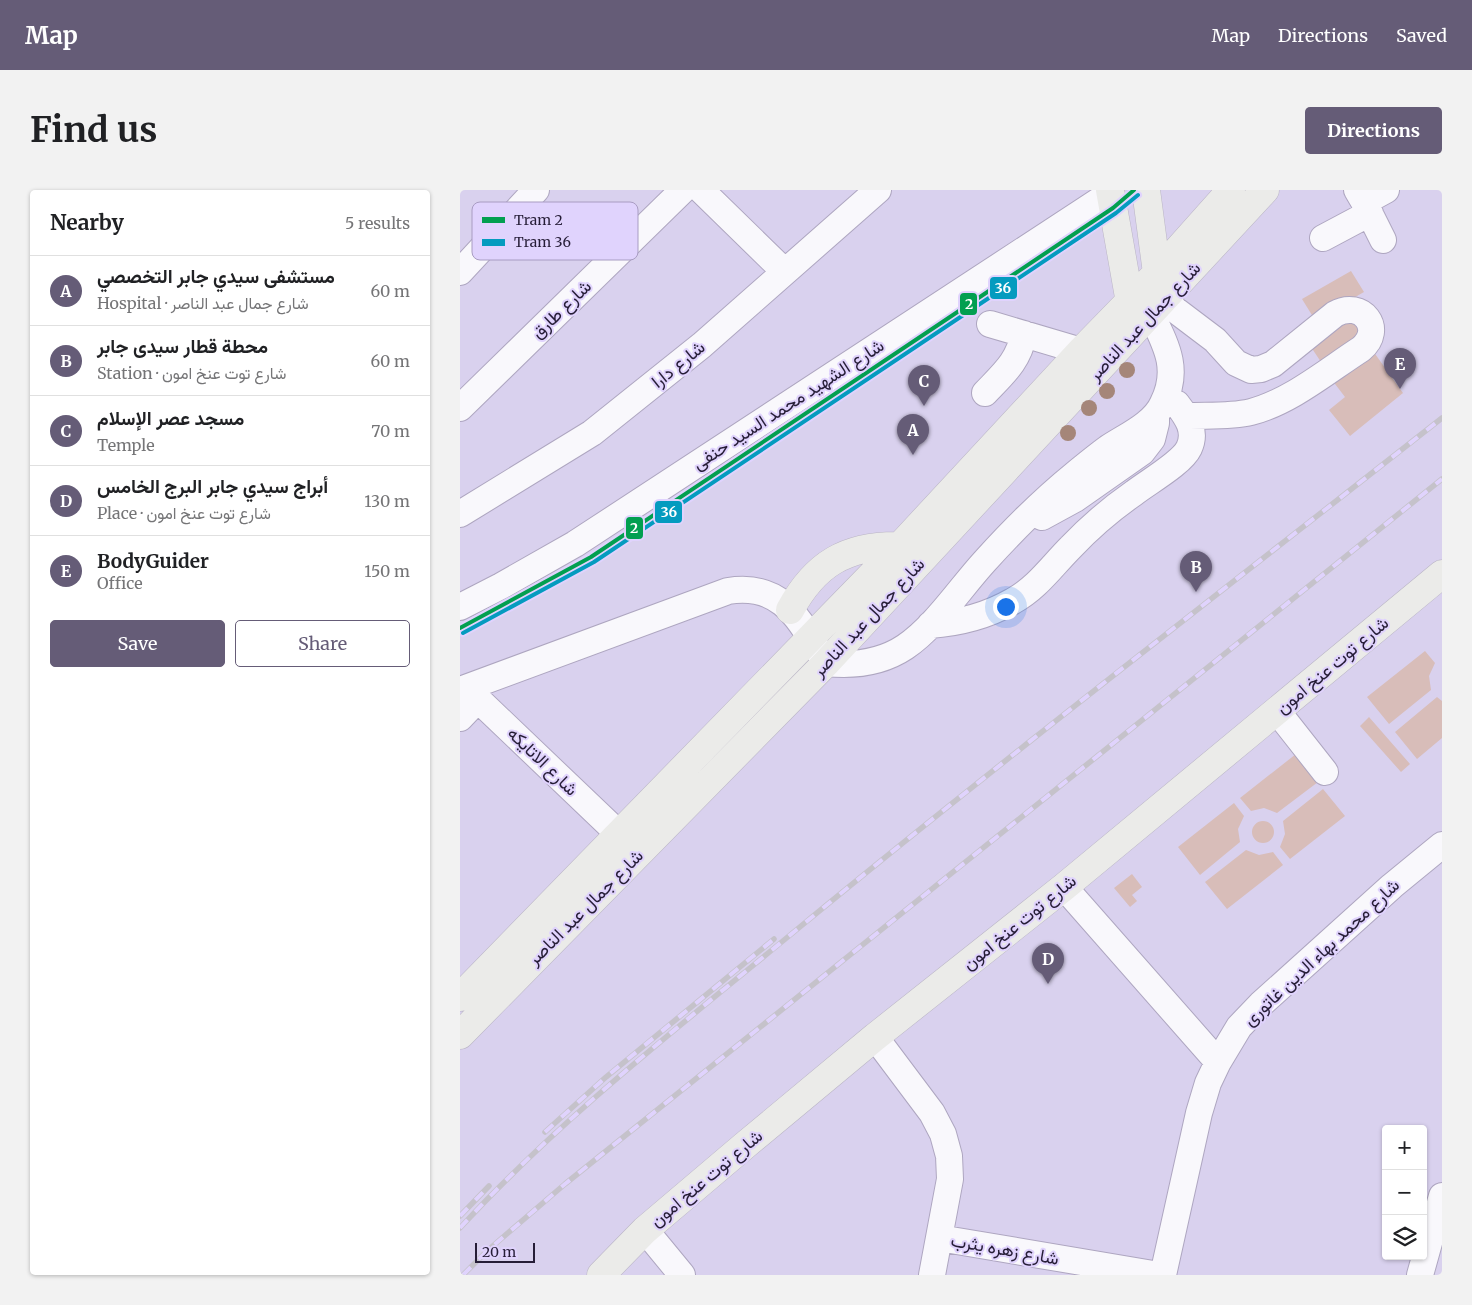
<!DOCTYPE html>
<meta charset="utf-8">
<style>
body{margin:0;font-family:Merriweather,Vazirmatn,serif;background:#f2f2f2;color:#202124}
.controls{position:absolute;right:15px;bottom:15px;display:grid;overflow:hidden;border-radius:5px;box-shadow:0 1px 4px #0004}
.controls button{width:45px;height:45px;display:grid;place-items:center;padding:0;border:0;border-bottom:1px solid #e0e0e0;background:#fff;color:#202124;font:25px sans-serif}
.scale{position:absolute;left:15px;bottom:12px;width:60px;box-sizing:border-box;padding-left:5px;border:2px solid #261d37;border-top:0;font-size:14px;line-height:18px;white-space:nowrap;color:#261d37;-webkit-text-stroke:4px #e0d3fd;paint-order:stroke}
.you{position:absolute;left:545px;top:416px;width:18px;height:18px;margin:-12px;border:4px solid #fff;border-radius:50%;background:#1a73e8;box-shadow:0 0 0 8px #1a73e833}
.badge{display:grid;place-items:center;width:32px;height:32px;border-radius:50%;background:#655c77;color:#fff;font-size:16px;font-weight:700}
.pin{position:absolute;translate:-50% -41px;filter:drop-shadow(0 1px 2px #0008)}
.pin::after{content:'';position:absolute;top:26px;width:18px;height:15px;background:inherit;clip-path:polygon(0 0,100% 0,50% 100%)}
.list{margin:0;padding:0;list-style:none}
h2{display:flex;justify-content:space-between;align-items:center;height:65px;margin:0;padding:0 20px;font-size:21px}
h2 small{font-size:16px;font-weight:400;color:#757577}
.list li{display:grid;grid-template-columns:32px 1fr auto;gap:15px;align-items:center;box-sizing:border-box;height:70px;padding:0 20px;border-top:1px solid #e0e0e0}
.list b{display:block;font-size:19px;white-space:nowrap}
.list p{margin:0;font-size:16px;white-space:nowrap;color:#757577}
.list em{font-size:16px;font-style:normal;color:#757577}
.actions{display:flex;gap:10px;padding:15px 20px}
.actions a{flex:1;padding:11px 0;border:1px solid #655c77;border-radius:5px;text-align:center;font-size:18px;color:#655c77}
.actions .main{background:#655c77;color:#fff}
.icon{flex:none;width:28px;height:28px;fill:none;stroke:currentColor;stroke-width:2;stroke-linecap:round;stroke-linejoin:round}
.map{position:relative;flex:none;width:982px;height:1085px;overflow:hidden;border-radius:5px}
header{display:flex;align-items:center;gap:30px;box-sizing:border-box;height:70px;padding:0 25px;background:#655c77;color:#fff}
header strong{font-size:24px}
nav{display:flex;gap:28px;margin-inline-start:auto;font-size:18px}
.intro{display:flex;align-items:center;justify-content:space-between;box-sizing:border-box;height:120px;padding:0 30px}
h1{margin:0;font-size:35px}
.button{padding:12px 22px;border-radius:5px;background:#655c77;color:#fff;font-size:18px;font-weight:700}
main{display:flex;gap:30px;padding:0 30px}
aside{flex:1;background:#fff;border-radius:5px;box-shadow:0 1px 4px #0004}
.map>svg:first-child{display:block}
.green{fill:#d8bdb9}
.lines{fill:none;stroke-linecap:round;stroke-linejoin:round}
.minor-casing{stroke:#aea6c0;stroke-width:28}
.major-casing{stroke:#bab5c5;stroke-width:29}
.minor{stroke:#f9f8fc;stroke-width:26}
.major{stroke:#ebebe9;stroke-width:28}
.rail-casing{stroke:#c5c2ca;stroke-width:5.5}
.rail{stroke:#e0d3fd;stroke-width:4;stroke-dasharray:11;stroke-linecap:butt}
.tram-1-casing{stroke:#e0d3fd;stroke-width:8}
.tram-2-casing{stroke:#e0d3fd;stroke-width:8}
.tram-1{stroke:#029f50;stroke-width:4}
.tram-2{stroke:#049bbf;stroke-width:4}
.tree{fill:#a58679}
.labels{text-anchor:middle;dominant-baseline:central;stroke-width:4;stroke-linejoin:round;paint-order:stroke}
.street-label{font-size:18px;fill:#261d37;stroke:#e0d3fd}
.key{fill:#e0d3fd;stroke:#a89cc2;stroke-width:1}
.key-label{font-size:14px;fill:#261d37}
.line-badge{stroke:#e0d3fd;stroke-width:2}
.badge-label{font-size:14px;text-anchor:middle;font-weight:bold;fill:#fff}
</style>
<header>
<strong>Map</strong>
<nav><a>Map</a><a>Directions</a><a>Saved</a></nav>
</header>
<div class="intro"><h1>Find us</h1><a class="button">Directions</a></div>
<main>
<aside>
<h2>Nearby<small>5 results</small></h2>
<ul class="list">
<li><span class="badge">A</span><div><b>مستشفى سيدي جابر التخصصي</b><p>Hospital · شارع جمال عبد الناصر</p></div><em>60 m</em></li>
<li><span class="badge">B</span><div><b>محطة قطار سيدى جابر</b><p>Station · شارع توت عنخ امون</p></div><em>60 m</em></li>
<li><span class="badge">C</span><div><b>مسجد عصر الإسلام</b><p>Temple</p></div><em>70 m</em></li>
<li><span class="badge">D</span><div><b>أبراج سيدي جابر البرج الخامس</b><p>Place · شارع توت عنخ امون</p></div><em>130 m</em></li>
<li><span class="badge">E</span><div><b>BodyGuider</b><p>Office</p></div><em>150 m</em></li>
</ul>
<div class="actions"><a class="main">Save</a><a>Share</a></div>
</aside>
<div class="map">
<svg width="982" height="1085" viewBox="0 0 982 1085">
<rect width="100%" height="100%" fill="#d9d1ee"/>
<path class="green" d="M891,81L904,102L855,130L842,109Z
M880,130H897L903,146L863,175L849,154Z
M913,161L943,203L890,246L869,220L885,207L872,190Z
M965,461L975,473L969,486L971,500L929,534L907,507Z
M977,507L982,511V548L957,569L935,542Z
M909,527L950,574L941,582L900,536Z
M836,564L858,592L817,623L804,618L791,621L780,608Z
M863,599L885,626L830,669L820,657L825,644L823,631Z
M774,613L784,626L778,639L780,652L740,685L718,657Z
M792 642a11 11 0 1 1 22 0a11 11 0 1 1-22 0Z
M786,660L799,665L813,662L823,675L767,719L745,692Z
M672,684L682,697L672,705L677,711L670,717L654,698Z"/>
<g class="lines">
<defs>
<path id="minor" d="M241,0L325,82
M897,0L904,12L923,50
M904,12L926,0
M863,48L910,23
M0,82L76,0
M706,107L714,119L755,150L776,173L791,180L801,179L813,174L875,124C902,109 925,139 901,159C867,181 830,212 791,222C770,227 747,225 726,226
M530,134L621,161
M525,203C544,183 558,172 564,144
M0,218L223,0
M0,324L132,243L242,155L418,0
M582,327L615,309L682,262L692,249L696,233V225
M0,417L41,396L115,354L651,3
M470,435C500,433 527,426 553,411C577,398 592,376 611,357C630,337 651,319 674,303C688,292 722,273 729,258C737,241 727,227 717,214
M6,498L160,645
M0,500L268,401C324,392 340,432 366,473C394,476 421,473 445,457C475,437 501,397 525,371C553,340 583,310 615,284C626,275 637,266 648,258C666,246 694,234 703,213C720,179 706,155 691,124
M817,521L865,582
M0,528L18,509
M604,697L758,872
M415,847L472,923L483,944L489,966L490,989L472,1085
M185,1040L222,1085
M479,1048L699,1085
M703,1085L739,923L748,893L758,872L779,837L801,814L932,696L982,655
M960,1085L982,1006"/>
<path id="major" d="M650,0L672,124
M686,0L697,83L701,94
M330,420C355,374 386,355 440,356
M0,807L440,356L621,161L697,83L771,0
M0,845L366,473L805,0
M141,1085L185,1040L284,956L415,847L604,697L982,384"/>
</defs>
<use href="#minor" class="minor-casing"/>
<use href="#major" class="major-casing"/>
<use href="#minor" class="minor"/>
<use href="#major" class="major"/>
<defs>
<path id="rail" d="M85,942L146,887L314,749
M0,1026L29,996
M0,1038C101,928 220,836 335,741C547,566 766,398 982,228
M3,1085L27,1061L105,994L982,289"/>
</defs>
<use href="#rail" class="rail-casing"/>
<use href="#rail" class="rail"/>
<defs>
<path id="tram-1" d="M0,438L131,367L653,18L674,0"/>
<path id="tram-2" d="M3,443L134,372L656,23L678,5"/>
</defs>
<use href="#tram-1" class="tram-1-casing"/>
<use href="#tram-2" class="tram-2-casing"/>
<use href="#tram-1" class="tram-1"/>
<use href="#tram-2" class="tram-2"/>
</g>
<g class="tree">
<circle cx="667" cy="180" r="8"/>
<circle cx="647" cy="201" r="8"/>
<circle cx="629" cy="218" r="8"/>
<circle cx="608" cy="243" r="8"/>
</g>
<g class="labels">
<g class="street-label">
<text transform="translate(101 119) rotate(-44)">شارع طارق</text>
<text transform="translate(684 131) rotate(-47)">شارع جمال عبد الناصر</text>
<text transform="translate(218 174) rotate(-39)">شارع دارا</text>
<text transform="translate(328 214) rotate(-33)">شارع الشهيد محمد السيد حنفى</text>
<text transform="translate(408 427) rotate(-47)">شارع جمال عبد الناصر</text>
<text transform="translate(872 475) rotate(-40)">شارع توت عنخ امون</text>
<text transform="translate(83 571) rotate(44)">شارع الاتايكه</text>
<text transform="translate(125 717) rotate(-45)">شارع جمال عبد الناصر</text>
<text transform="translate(559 732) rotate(-39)">شارع توت عنخ امون</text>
<text transform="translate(861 762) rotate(-43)">شارع محمد بهاء الدين غاتورى</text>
<text transform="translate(246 988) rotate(-40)">شارع توت عنخ امون</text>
<text transform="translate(545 1059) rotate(10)">شارع زهره يثرب</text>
</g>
</g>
<rect x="12" y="12" width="166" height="58" rx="8" class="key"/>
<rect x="22" y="27" width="23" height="6" fill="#029f50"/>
<rect x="22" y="49" width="23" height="7" fill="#049bbf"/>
<g class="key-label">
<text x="54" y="35">Tram 2</text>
<text x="54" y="57">Tram 36</text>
</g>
<g class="line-badge">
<rect x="529" y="86" width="29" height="24" rx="5" fill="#049bbf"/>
<rect x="499" y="102" width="19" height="24" rx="5" fill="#029f50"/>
<rect x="194" y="310" width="29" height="24" rx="5" fill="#049bbf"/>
<rect x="165" y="326" width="19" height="24" rx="5" fill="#029f50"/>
</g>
<g class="badge-label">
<text x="543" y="103">36</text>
<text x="509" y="119">2</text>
<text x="209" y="327">36</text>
<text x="174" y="343">2</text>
</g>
</svg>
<div class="controls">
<button>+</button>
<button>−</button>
<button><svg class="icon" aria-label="layers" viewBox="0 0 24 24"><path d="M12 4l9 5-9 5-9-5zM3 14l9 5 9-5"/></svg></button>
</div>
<div class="scale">20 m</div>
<div class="you"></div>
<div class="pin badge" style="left:453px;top:265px">A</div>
<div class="pin badge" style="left:736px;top:402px">B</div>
<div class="pin badge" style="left:464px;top:216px">C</div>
<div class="pin badge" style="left:588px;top:794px">D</div>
<div class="pin badge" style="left:940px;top:199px">E</div>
</div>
</main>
